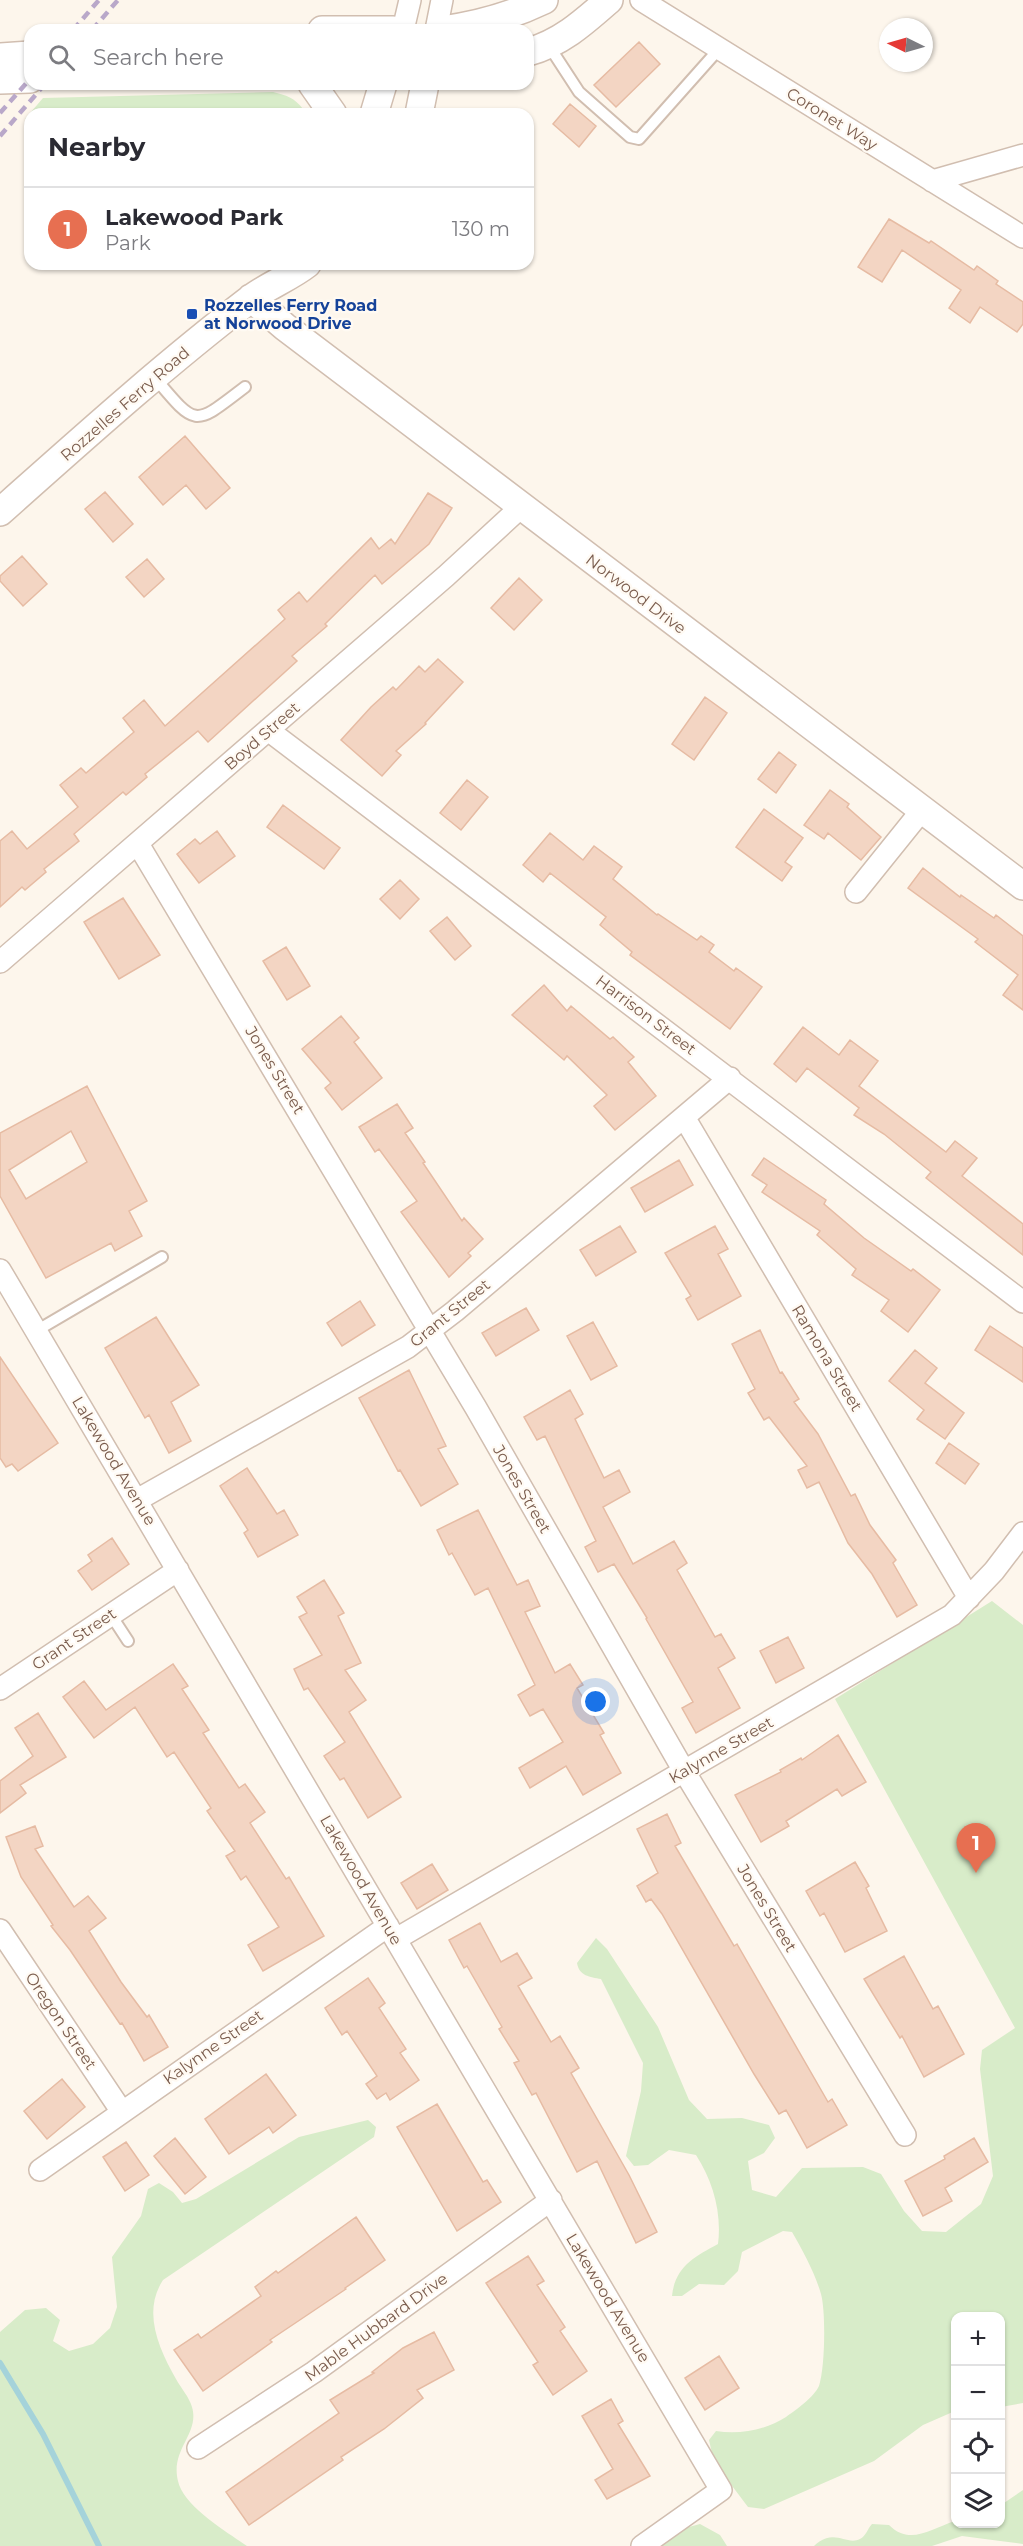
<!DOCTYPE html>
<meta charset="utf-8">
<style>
body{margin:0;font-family:Montserrat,sans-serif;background:#f2f2f3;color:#2b2b33}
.controls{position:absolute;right:18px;bottom:18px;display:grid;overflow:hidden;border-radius:12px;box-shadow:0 2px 4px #0004}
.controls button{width:54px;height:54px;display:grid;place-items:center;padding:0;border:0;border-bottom:2px solid #e1e1e2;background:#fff;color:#2b2b33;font:30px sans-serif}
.compass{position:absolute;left:879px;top:18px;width:54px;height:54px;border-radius:50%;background:#fff;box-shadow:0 2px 4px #0004;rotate:275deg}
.you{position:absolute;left:596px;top:1702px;width:21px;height:21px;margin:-15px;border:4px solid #fff;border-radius:50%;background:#1a73e8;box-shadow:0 0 0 9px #1a73e833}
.badge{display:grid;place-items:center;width:39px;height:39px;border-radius:50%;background:#e76f51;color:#fff;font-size:20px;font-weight:700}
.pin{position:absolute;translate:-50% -50px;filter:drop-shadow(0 2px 3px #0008)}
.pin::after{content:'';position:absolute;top:32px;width:21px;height:18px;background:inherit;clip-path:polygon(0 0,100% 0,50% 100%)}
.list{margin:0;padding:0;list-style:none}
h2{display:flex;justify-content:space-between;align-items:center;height:78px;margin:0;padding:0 24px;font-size:26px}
h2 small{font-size:20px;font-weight:400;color:#7c7c81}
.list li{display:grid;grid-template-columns:39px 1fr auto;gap:18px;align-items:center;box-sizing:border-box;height:84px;padding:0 24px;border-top:2px solid #e1e1e2}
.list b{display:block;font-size:22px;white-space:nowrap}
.list p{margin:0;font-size:20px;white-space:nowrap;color:#7c7c81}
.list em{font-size:20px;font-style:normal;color:#7c7c81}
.icon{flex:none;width:33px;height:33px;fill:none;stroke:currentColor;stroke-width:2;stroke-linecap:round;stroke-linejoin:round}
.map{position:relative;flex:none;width:1023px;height:2546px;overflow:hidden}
.search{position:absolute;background:#fff;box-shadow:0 2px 4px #0004;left:24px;top:24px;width:510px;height:66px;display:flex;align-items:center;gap:15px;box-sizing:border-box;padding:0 21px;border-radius:18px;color:#7c7c81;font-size:22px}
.panel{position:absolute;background:#fff;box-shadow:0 2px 4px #0004;left:24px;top:108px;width:510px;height:162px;border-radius:18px}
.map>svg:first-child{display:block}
.green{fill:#d8ecc9}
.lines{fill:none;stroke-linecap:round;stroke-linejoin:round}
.stream{stroke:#a5d3da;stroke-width:6}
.building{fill:#f3d5c3;stroke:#e6bba3;stroke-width:1.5;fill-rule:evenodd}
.service-casing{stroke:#d1beb0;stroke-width:14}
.minor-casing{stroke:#d1beb0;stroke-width:24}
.tertiary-casing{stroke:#d1beb0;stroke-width:30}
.service{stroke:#fff;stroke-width:10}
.minor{stroke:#fff;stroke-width:21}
.tertiary{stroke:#fff;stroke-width:27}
.rail{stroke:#b9a8c9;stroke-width:4.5;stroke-dasharray:9 6;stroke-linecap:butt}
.transit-dot{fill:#1a4fb4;stroke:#fffaf3;stroke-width:2}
.labels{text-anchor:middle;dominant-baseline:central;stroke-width:4.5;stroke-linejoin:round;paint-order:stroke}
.street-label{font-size:16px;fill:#7a5c4d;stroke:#fffaf3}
.transit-label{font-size:16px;font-weight:bold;fill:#164399;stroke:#fffaf3;text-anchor:start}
</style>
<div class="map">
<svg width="1023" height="2546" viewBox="0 0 1023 2546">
<rect width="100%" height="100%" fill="#fdf6ec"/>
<path class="green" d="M273,92C286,95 295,98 303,109L301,114H30V120L25,119L43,98Z
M992,1601L1023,1625V2403L1001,2407L1000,2316H956L955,2411L923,2425L874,2461L764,2509L748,2507L714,2462L709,2440L716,2431C739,2435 766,2430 786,2417C796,2410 814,2397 819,2386C825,2368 826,2312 821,2294C815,2273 803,2251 792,2232L783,2231L742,2252L738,2271L724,2285L699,2284L682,2296H672C675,2267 694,2257 718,2244C722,2213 713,2181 696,2155L669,2150L648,2165L634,2166L626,2156L641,2091L643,2063L601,1979C590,1977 579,1976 577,1963L596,1938L607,1949L658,2027L689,2100L707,2119L742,2118L769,2125L775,2138L764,2153L748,2161L752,2190L776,2197L802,2168L863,2167L881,2174L904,2211L922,2231L946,2232L981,2204L993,2176L980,2069L982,2050L1015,2028L835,1699Z
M368,2120L376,2127L374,2137L163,2280C142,2312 159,2349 176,2379C181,2388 189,2397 192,2407C200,2434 170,2449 178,2481C183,2506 227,2532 247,2546H0V2332L25,2310L46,2308L60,2320L53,2341L69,2351L93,2344L110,2328L117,2307L112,2257L141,2216L148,2189L159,2183L173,2192L182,2203L196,2199L299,2137Z
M1023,2490V2544L962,2536L932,2546H814C834,2527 846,2546 860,2539C866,2536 868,2528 872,2524L889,2525C910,2546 930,2529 955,2521L956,2524H1000L1001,2505Z
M700,2524L720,2535L727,2546H656L678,2530Z"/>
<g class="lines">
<path class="stream" d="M0,2363L43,2434L99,2546"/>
</g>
<path class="building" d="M639,42L660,64L616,107L594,85Z
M570,104L596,126L579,147L553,124Z
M889,219L929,243L931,241L974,270L977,266L998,281L996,284L1023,302V324L1017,332L980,307L970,323L949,308L961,290L902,250L882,282L858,267Z
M185,436L230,488L206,509L186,485L163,505L139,477Z
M105,492L133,524L113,542L85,509Z
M428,493L452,508L429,544L382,584L375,575L325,624L327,626L292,656L297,661L230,722L208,742L198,731L145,774L147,777L126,795L123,792L74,834L79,841L44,869L46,872L25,890L22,887L0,907V841L12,831L27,849L78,807L60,785L81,768L86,773L134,732L123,718L144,700L165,726L285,619L278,610L299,592L307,602L371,538L379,549L391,539L395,544Z
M22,556L47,584L23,606L0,581V576Z
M147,559L164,579L144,597L126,577Z
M519,578L542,600L514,630L491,608Z
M438,659L463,682L425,723L426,724L396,751L401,755L382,776L341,740L371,707L393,687L396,690L419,666L425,672Z
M705,697L727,713L694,760L672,744Z
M779,752L796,765L776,793L758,779Z
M467,780L488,797L461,830L440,813Z
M830,790L849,804L847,807L881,837L861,860L828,833L824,839L804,825Z
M283,805L340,848L324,869L267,827Z
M764,809L803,838L785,862L792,867L782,881L736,847Z
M217,831L235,856L199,883L177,854L195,839L200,844Z
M550,833L583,860L594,846L622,867L613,879L657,915L658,914L697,940L701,936L714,945L709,952L734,971L736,968L762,987L730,1029L630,955L632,952L600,925L606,917L550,873L543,882L523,865Z
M923,868L960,897L961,895L994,918L996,915L1023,936V1010L1003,995L1018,975L975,942L978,939L908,888Z
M400,880L419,899L400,919L380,899Z
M123,898L160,955L119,979L84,922Z
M447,917L471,946L455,960L430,931Z
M286,947L310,986L287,1000L263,961Z
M544,985L567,1011L571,1006L610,1039L613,1037L634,1057L628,1062L656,1096L615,1130L594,1106L607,1095L567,1056L564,1060L512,1015Z
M341,1016L359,1038L354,1042L382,1078L342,1110L325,1088L331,1083L302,1049Z
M803,1027L839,1055L850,1040L878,1061L859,1086L946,1152L955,1141L977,1158L962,1176L1023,1224V1255L926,1178L931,1172L884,1134L854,1115L859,1108L807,1068L796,1082L774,1064Z
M87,1086L147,1201L129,1211L142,1236L115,1251L111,1243L46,1278L0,1196V1133ZM71,1131L87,1162L26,1199L9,1170Z
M397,1104L413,1128L405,1133L425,1162L423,1163L462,1221L464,1218L483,1239L468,1253L471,1256L449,1277L401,1212L417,1201L379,1149L375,1152L359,1127Z
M764,1158L826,1200L824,1204L864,1238L911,1271L913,1269L940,1290L908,1332L881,1311L889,1300L852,1275L856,1269L817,1235L820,1231L762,1192L767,1185L752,1175Z
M679,1160L693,1185L645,1212L631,1188Z
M620,1226L636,1252L596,1276L580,1250Z
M715,1226L728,1249L718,1254L741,1296L698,1320L686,1299L691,1296L665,1253Z
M360,1301L375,1325L342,1346L327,1323Z
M526,1308L539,1330L496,1356L482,1333Z
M156,1317L199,1385L171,1402L191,1441L169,1453L149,1415L145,1418L105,1348Z
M593,1322L617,1366L591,1380L567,1336Z
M990,1326L1023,1348V1382L975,1350Z
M760,1330L780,1373L782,1372L799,1399L794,1402L818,1434L851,1496L855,1494L870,1525L896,1560L893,1563L917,1605L897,1617L872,1574L848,1543L819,1482L807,1488L798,1470L807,1466L769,1417L764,1420L748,1393L755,1389L732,1344Z
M915,1350L937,1368L925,1383L964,1413L945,1439L917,1419L924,1410L889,1381Z
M0,1357L58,1443L18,1471L12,1464L6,1467L0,1458Z
M409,1370L446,1446L438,1449L458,1484L421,1506L400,1470L398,1471L359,1398Z
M570,1390L583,1414L575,1419L604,1478L619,1470L630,1492L603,1507L633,1564L674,1541L687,1563L677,1570L715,1637L721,1634L735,1658L718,1668L740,1708L696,1733L682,1708L693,1702L646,1619L647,1618L614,1564L598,1572L585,1547L596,1541L545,1436L537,1440L524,1417Z
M949,1443L979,1464L965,1484L936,1463Z
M247,1468L277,1514L284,1510L298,1535L258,1557L244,1533L248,1530L220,1486Z
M478,1510L517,1585L528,1580L540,1606L525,1612L555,1673L570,1664L583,1685L577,1688L604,1733L600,1735L621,1773L583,1795L566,1766L530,1788L519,1768L563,1742L543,1709L530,1716L518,1695L535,1685L488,1588L475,1595L452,1553L449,1555L437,1530Z
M112,1538L129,1564L92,1590L78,1571L92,1561L88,1555Z
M324,1580L344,1613L338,1616L361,1663L345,1670L366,1700L349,1712L401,1797L368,1818L344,1778L340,1780L324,1756L345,1742L308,1688L304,1690L294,1669L322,1655L299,1617L307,1613L297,1597Z
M788,1637L804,1668L776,1683L760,1651Z
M173,1664L188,1686L182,1689L209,1730L203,1733L239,1788L245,1784L265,1812L250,1823L286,1879L289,1877L324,1936L263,1971L248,1945L279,1927L246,1876L241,1880L226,1856L235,1851L207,1811L211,1808L174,1752L167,1757L135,1707L94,1738L63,1697L84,1681L106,1710Z
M38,1713L66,1757L20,1785L26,1793L0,1813V1781L33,1756L15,1728Z
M838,1735L866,1782L842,1796L837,1789L786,1821L789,1826L761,1842L735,1795L781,1772L780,1770L801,1758L802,1760Z
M667,1814L681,1843L675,1846L734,1946L737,1944L828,2102L832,2099L847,2125L807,2148L786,2110L779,2114L754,2074L662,1914L651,1899L646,1902L637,1886L658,1873L637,1829Z
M35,1826L43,1846L35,1849L74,1907L88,1896L106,1918L89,1931L121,1982L147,2017L149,2015L168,2047L144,2061L122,2023L120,2024L70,1950L51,1926L53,1925L21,1877L6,1837Z
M855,1862L869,1886L866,1888L887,1931L845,1952L824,1913L820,1916L806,1891Z
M432,1864L448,1890L417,1909L401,1883Z
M480,1923L501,1962L517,1953L532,1978L518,1986L551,2042L560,2036L579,2068L571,2073L629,2175L657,2232L636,2243L597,2161L577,2172L536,2093L532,2095L514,2063L519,2061L499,2029L502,2027L467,1966L464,1968L449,1940Z
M904,1956L933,2009L938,2006L964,2054L924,2077L902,2036L900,2038L864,1979Z
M368,1978L385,2003L379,2008L406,2049L400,2053L419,2080L390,2100L386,2093L377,2099L366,2084L377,2076L347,2031L342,2035L325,2008Z
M266,2074L296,2115L273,2133L269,2127L229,2154L205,2119Z
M62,2079L85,2107L47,2139L24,2111Z
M437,2104L483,2182L487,2180L501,2202L457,2231L397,2127Z
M175,2138L206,2177L185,2194L154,2156Z
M974,2138L988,2162L945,2188L952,2201L923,2216L905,2181L945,2159L944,2156Z
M126,2142L149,2175L125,2191L103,2157Z
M356,2217L385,2260L345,2288L346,2289L270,2340L272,2342L203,2391L174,2350L198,2334L201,2338L261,2296L255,2287L276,2271L278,2273Z
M528,2256L544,2281L537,2285L565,2327L560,2331L587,2371L553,2395L533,2365L538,2362L486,2283Z
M434,2332L454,2370L417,2390L423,2398L384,2429L341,2457L343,2460L249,2525L226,2492L339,2413L330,2400L374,2373L372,2372L403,2348Z
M719,2356L739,2388L705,2410L685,2378Z
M611,2399L623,2421L618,2424L650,2476L607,2499L595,2480L613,2469L582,2416Z"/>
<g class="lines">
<defs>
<path id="service" d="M549,46L579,92L630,137L639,139L719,49
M155,378C197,428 194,426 245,387
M36,1331L162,1257
M111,1615L128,1641"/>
<path id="minor" d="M641,0L1023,237
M403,30L410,0
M436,30L442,0
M932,181L1023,155
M268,730L1023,1302
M138,844L476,1408L684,1771L905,2135
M856,892L922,810
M0,962L446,576L521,507
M684,1117L969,1598
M0,1270L721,2490L642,2546
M137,1500L408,1347L455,1311L730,1078
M0,1689L178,1570
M0,1930L122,2112
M396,1939L952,1615L994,1571L1023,1533
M40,2170L388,1926
M198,2448L314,2372L551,2200"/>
<path id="tertiary" d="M322,30H393
M442,30C478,25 511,16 544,0
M528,52C561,43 584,22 609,0
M0,57L30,55
M0,80L30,79
M312,84L333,114
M374,114L383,84
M419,114L425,84
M251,298L285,327L1023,886
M0,512C81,440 163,366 249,300C267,286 289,278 307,264"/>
</defs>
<use href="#service" class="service-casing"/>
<use href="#minor" class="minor-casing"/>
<use href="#tertiary" class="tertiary-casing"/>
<use href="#service" class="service"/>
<use href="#minor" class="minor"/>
<use href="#tertiary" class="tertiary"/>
<path class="rail" d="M73,30L99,0
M92,30L118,0
M0,113L30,79
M0,136L45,84"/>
</g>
<rect class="transit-dot" x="186" y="308" width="12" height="12" rx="3"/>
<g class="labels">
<g class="street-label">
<text transform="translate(832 119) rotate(32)">Coronet Way</text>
<text transform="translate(125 404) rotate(-41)">Rozzelles Ferry Road</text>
<text transform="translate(636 594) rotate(37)">Norwood Drive</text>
<text transform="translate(262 736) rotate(-41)">Boyd Street</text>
<text transform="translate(646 1015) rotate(37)">Harrison Street</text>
<text transform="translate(275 1070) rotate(59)">Jones Street</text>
<text transform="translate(450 1313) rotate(-39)">Grant Street</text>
<text transform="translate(827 1358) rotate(59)">Ramona Street</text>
<text transform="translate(114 1461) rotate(59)">Lakewood Avenue</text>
<text transform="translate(522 1489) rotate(60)">Jones Street</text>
<text transform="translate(74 1639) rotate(-34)">Grant Street</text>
<text transform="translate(721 1750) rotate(-30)">Kalynne Street</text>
<text transform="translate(361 1880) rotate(60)">Lakewood Avenue</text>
<text transform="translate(767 1908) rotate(59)">Jones Street</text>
<text transform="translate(61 2021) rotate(56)">Oregon Street</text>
<text transform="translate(213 2047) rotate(-35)">Kalynne Street</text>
<text transform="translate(608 2298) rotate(59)">Lakewood Avenue</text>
<text transform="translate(376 2327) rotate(-36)">Mable Hubbard Drive</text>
</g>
<g class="transit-label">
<text x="204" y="305">Rozzelles Ferry Road<tspan x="204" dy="18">at Norwood Drive</tspan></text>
</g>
</g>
</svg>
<div class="controls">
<button>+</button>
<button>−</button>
<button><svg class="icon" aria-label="locate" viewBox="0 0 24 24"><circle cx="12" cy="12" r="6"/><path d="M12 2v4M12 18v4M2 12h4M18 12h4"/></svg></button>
<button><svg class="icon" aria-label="layers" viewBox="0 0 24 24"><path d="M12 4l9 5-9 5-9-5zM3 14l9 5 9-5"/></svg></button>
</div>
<svg class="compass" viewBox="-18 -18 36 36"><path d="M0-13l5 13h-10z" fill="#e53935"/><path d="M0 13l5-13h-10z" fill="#7c7c81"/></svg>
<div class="you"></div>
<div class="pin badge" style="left:976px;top:1873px">1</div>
<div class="search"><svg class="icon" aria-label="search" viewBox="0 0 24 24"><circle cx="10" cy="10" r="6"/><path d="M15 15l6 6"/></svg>Search here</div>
<section class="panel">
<h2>Nearby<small></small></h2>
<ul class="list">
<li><span class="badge">1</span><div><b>Lakewood Park</b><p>Park</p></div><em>130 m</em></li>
</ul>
</section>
</div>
